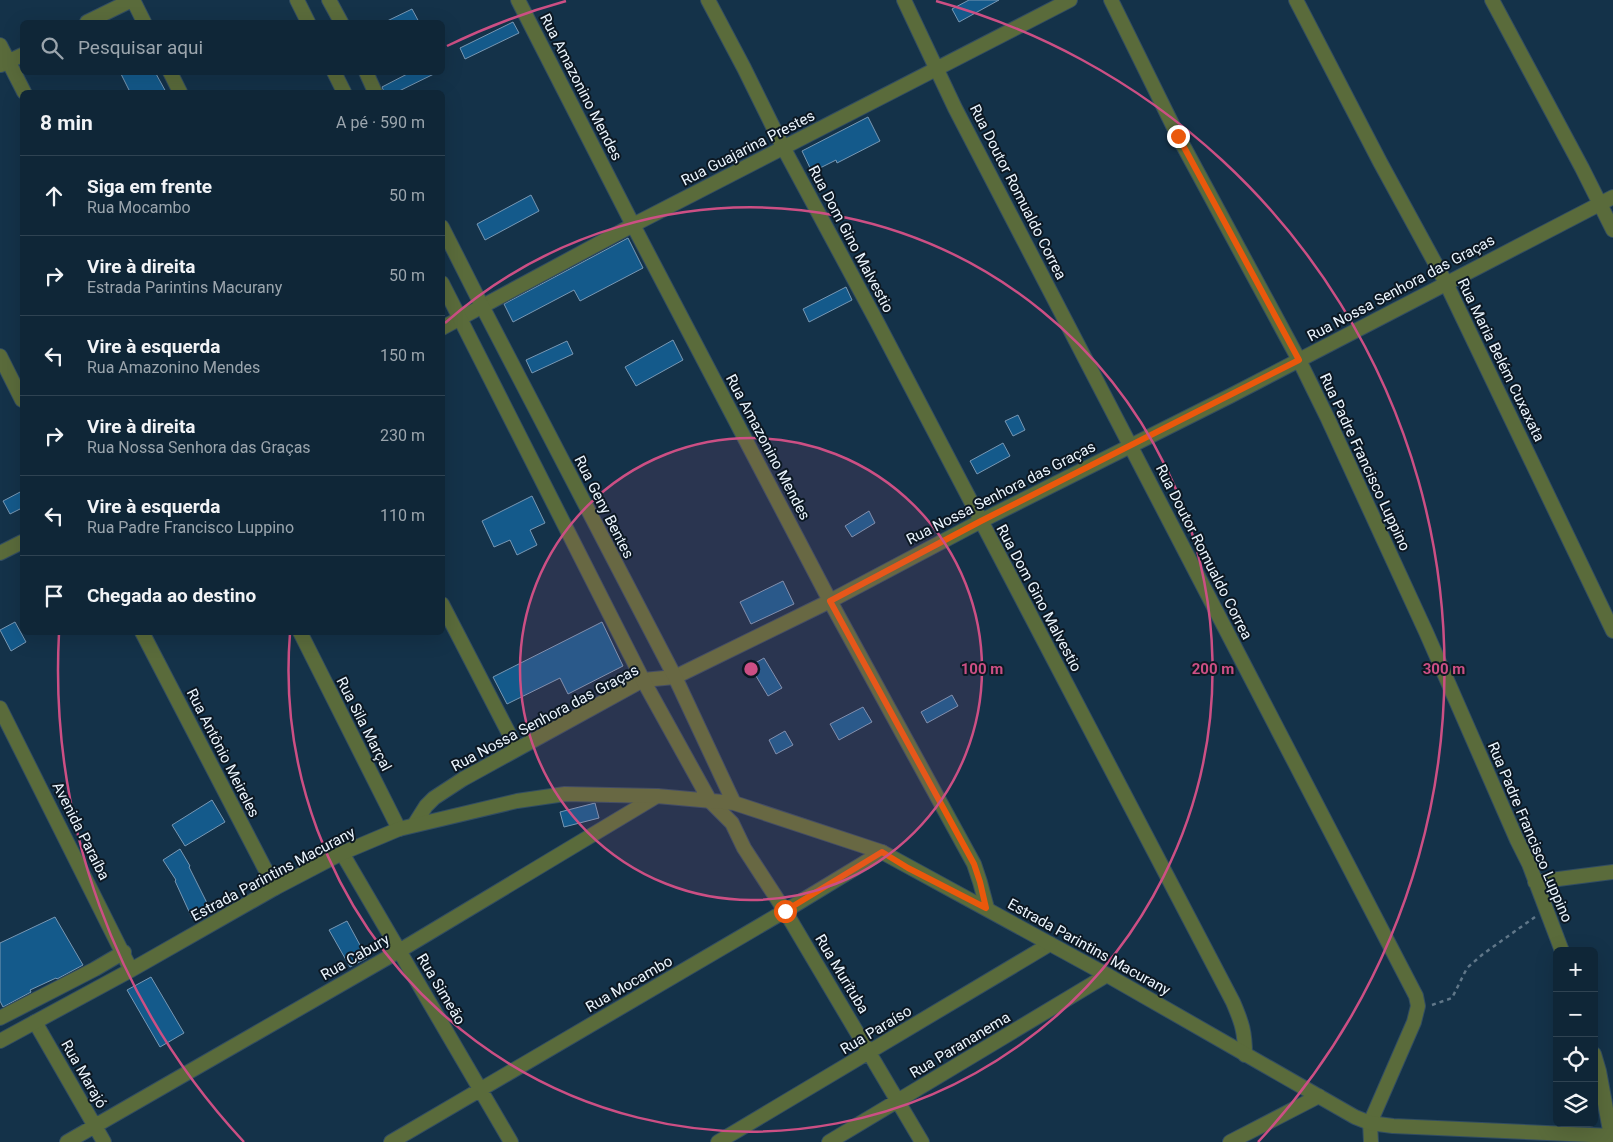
<!DOCTYPE html>
<html lang="pt">
<meta charset="utf-8">
<style>
body{margin:0;font-family:Roboto,sans-serif;background:#1d3242;color:#f1f3f6}
.controls{position:absolute;right:15px;bottom:15px;display:grid;overflow:hidden;border-radius:8px;box-shadow:0 5px 20px #0002}
.controls button{width:45px;height:45px;display:grid;place-items:center;padding:0;border:0;border-bottom:1px solid #2f4352;background:#0f2637;color:#f1f3f6;font:25px sans-serif}
.stop{position:absolute;width:15px;height:15px;margin:-11px;border:4px solid #ea580c;border-radius:50%;background:#fff}
.stop.end{background:#ea580c;border-color:#fff;box-shadow:0 1px 5px #0008}
.list{margin:0;padding:0;list-style:none}
h2{display:flex;justify-content:space-between;align-items:center;height:65px;margin:0;padding:0 20px;font-size:21px}
h2 small{font-size:16px;font-weight:400;color:#9ba5ad}
.list li{display:grid;grid-template-columns:32px 1fr auto;gap:15px;align-items:center;box-sizing:border-box;height:80px;padding:0 20px;border-top:1px solid #2f4352}
.list b{display:block;font-size:19px;white-space:nowrap}
.list p{margin:0;font-size:16px;white-space:nowrap;color:#9ba5ad}
.list em{font-size:16px;font-style:normal;color:#9ba5ad}
.icon{flex:none;width:28px;height:28px;fill:none;stroke:currentColor;stroke-width:2;stroke-linecap:round;stroke-linejoin:round}
.map{position:relative;flex:none;width:1613px;height:1142px;overflow:hidden}
.search{position:absolute;background:#0f2637;box-shadow:0 5px 20px #0002;left:20px;top:20px;width:425px;height:55px;display:flex;align-items:center;gap:12px;box-sizing:border-box;padding:0 18px;border-radius:8px;color:#9ba5ad;font-size:19px}
.panel{position:absolute;background:#0f2637;box-shadow:0 5px 20px #0002;left:20px;top:90px;width:425px;height:545px;border-radius:8px}
.map>svg:first-child{display:block}
.building{fill:#145a8b;stroke:#7898b4}
.lines{fill:none;stroke-linecap:round;stroke-linejoin:round}
.minor-casing{stroke:#324d62;stroke-width:16}
.tertiary-casing{stroke:#324d62;stroke-width:16}
.path{stroke:#607789;stroke-width:2.5;stroke-dasharray:4 4;stroke-linecap:butt}
.minor{stroke:#5a6b3b;stroke-width:14}
.tertiary{stroke:#5a6b3b;stroke-width:14}
.route{stroke:#ea580c;stroke-width:6}
.ring{fill:none;stroke:#cc4f84;stroke-width:2.5}
.labels{text-anchor:middle;dominant-baseline:central;stroke-width:4;stroke-linejoin:round;paint-order:stroke}
.street-label{font-size:15px;fill:#ebf5fe;stroke:#0c1823}
.centre{fill:#cc4f84;stroke:#0c1823;stroke-width:2.5}
.ring-label{font-size:15px;text-anchor:middle;font-weight:bold;fill:#cc4f84;stroke:#0c1823;stroke-width:4;stroke-linejoin:round;paint-order:stroke}
</style>
<div class="map">
<svg width="1613" height="1142" viewBox="0 0 1613 1142">
<rect width="100%" height="100%" fill="#143249"/>
<path class="building" d="M969,0H999L959,22L952,9Z
M412,9L419,22H385Z
M513,22L519,33L465,59L460,48Z
M120,72H155L166,92H130Z
M411,72H438L397,92H384L382,87Z
M868,117L880,141L837,163L836,160L812,172L802,151Z
M531,195L539,211L485,240L477,224Z
M628,238L643,268L580,301L574,290L513,322L504,304Z
M846,287L852,300L809,322L803,309Z
M673,340L683,360L636,386L625,367Z
M567,341L573,354L532,373L526,360Z
M1018,415L1025,430L1013,436L1005,421Z
M1003,443L1010,456L977,474L970,461Z
M22,491V508L10,514L3,501Z
M532,496L545,523L530,530L537,545L517,555L510,540L494,547L482,521Z
M869,511L875,523L852,537L845,526Z
M783,581L794,604L751,624L740,602Z
M15,622L26,642L11,651L0,630Z
M602,622L623,666L568,694L560,678L507,704L493,677Z
M764,658L782,688L768,696L750,666Z
M952,695L958,706L927,723L921,712Z
M863,707L872,722L839,740L830,724Z
M785,731L793,745L776,754L769,740Z
M212,800L225,822L185,846L172,825Z
M595,803L599,818L564,827L560,812Z
M180,849L190,866L189,867L210,909L192,918L175,881L176,880L163,860Z
M55,917L83,965L57,979L56,978L30,990L31,992L3,1007L0,1001V943Z
M347,921L367,958L350,967L329,930Z
M151,977L184,1033L160,1047L127,990Z"/>
<g class="lines">
<defs>
<path id="minor" d="M133,0L144,22
M518,0L633,225L830,601L974,864L980,882L987,908
M708,0L744,68L783,147L876,320L1233,1002C1242,1023 1245,1032 1245,1055
M904,0L955,108L1416,996L1418,1006L1414,1022L1370,1123L1371,1142
M1111,0L1178,136L1299,360L1328,419L1426,632L1517,840L1529,864L1562,951
M1296,0L1380,162L1446,283L1613,631
M1492,0L1582,168L1613,230
M87,22L132,0
M0,45L24,92
M1,65L22,55
M170,72L180,92
M442,328L633,225L1070,0
M0,356L22,400
M0,553L22,542
M442,604L517,749
M142,632L275,888
M300,632L399,829
M710,801L732,823L744,848L785,911L922,1142
M414,825L426,806L434,798L463,779L643,680L675,677L830,601L981,521L1230,396L1613,197
M342,853L511,1142
M1535,882L1613,872
M0,1018L95,969L124,952
M35,1022L104,1142
M1594,1054L1599,1071L1611,1136
M67,1142L399,951L657,796
M391,1142L785,911L882,852
M718,1142L1050,944
M829,1142L1107,975"/>
<path id="tertiary" d="M297,0L308,22
M329,0L341,22
M334,72L344,92
M366,72L375,92
M442,227L482,306L675,677L734,803
M442,283L643,680L710,801
M0,708L131,970
M0,1041L131,970L275,888L342,853L399,829L517,801L565,794L657,796L734,803L882,852L1107,975L1355,1117L1370,1123L1393,1126L1613,1136
M1230,1142L1319,1096"/>
</defs>
<use href="#minor" class="minor-casing"/>
<use href="#tertiary" class="tertiary-casing"/>
<path class="path" d="M1432,1005L1452,998L1467,968L1483,954L1535,917"/>
<use href="#minor" class="minor"/>
<use href="#tertiary" class="tertiary"/>
</g>
<g class="lines">
<path class="route" d="M785,911L882,852L908,868L986,908L980,882L974,864L830,601L981,521L1299,360L1178,136"/>
</g>
<circle cx="751" cy="669" r="231" fill="#cc4f84" fill-opacity=".12"/>
<g class="ring">
<circle cx="751" cy="669" r="231"/>
<path d="M445 323A462 462 0 1 1 290 633"/>
<path d="M244 1142A693 693 0 0 1 59 633M447 46A693 693 0 0 1 566 1M936 1A693 693 0 0 1 1258 1142"/>
</g>
<g class="labels">
<g class="street-label">
<text transform="translate(581 87) rotate(63)">Rua Amazonino Mendes</text>
<text transform="translate(748 148) rotate(-27)">Rua Guajarina Prestes</text>
<text transform="translate(1018 192) rotate(63)">Rua Doutor Romualdo Correa</text>
<text transform="translate(851 239) rotate(62)">Rua Dom Gino Malvestio</text>
<text transform="translate(1401 288) rotate(-28)">Rua Nossa Senhora das Graças</text>
<text transform="translate(1501 360) rotate(64)">Rua Maria Belém Cuxaxata</text>
<text transform="translate(768 447) rotate(62)">Rua Amazonino Mendes</text>
<text transform="translate(1365 462) rotate(65)">Rua Padre Francisco Luppino</text>
<text transform="translate(1001 493) rotate(-27)">Rua Nossa Senhora das Graças</text>
<text transform="translate(604 507) rotate(63)">Rua Geny Bentes</text>
<text transform="translate(1204 552) rotate(63)">Rua Doutor Romualdo Correa</text>
<text transform="translate(1039 598) rotate(62)">Rua Dom Gino Malvestio</text>
<text transform="translate(545 718) rotate(-28)">Rua Nossa Senhora das Graças</text>
<text transform="translate(364 724) rotate(63)">Rua Sila Marçal</text>
<text transform="translate(223 753) rotate(63)">Rua Antônio Meireles</text>
<text transform="translate(81 831) rotate(63)">Avenida Paraíba</text>
<text transform="translate(1530 832) rotate(67)">Rua Padre Francisco Luppino</text>
<text transform="translate(273 874) rotate(-28)">Estrada Parintins Macurany</text>
<text transform="translate(1089 947) rotate(29)">Estrada Parintins Macurany</text>
<text transform="translate(355 957) rotate(-30)">Rua Cabury</text>
<text transform="translate(842 974) rotate(59)">Rua Murituba</text>
<text transform="translate(629 984) rotate(-30)">Rua Mocambo</text>
<text transform="translate(441 989) rotate(59)">Rua Simeão</text>
<text transform="translate(876 1030) rotate(-31)">Rua Paraíso</text>
<text transform="translate(960 1045) rotate(-31)">Rua Parananema</text>
<text transform="translate(84 1074) rotate(60)">Rua Marajó</text>
</g>
</g>
<circle cx="751" cy="669" r="8" class="centre"/>
<g class="ring-label">
<text x="982" y="674">100 m</text>
<text x="1213" y="674">200 m</text>
<text x="1444" y="674">300 m</text>
</g>
</svg>
<div class="controls">
<button>+</button>
<button>−</button>
<button><svg class="icon" aria-label="locate" viewBox="0 0 24 24"><circle cx="12" cy="12" r="6"/><path d="M12 2v4M12 18v4M2 12h4M18 12h4"/></svg></button>
<button><svg class="icon" aria-label="layers" viewBox="0 0 24 24"><path d="M12 4l9 5-9 5-9-5zM3 14l9 5 9-5"/></svg></button>
</div>
<div class="stop" style="left:785px;top:911px"></div>
<div class="stop end" style="left:1178px;top:136px"></div>
<div class="search"><svg class="icon" aria-label="search" viewBox="0 0 24 24"><circle cx="10" cy="10" r="6"/><path d="M15 15l6 6"/></svg>Pesquisar aqui</div>
<section class="panel">
<h2>8 min<small>A pé · 590 m</small></h2>
<ul class="list">
<li><svg class="icon" aria-label="ahead" viewBox="0 0 24 24"><path d="M12 20V5M6 11l6-6 6 6"/></svg><div><b>Siga em frente</b><p>Rua Mocambo</p></div><em>50 m</em></li>
<li><svg class="icon" aria-label="right" viewBox="0 0 24 24"><path d="M7 20v-9h11M14 6l5 5-5 5"/></svg><div><b>Vire à direita</b><p>Estrada Parintins Macurany</p></div><em>50 m</em></li>
<li><svg class="icon" aria-label="left" viewBox="0 0 24 24"><path d="M17 20v-9H6M10 6l-5 5 5 5"/></svg><div><b>Vire à esquerda</b><p>Rua Amazonino Mendes</p></div><em>150 m</em></li>
<li><svg class="icon" aria-label="right" viewBox="0 0 24 24"><path d="M7 20v-9h11M14 6l5 5-5 5"/></svg><div><b>Vire à direita</b><p>Rua Nossa Senhora das Graças</p></div><em>230 m</em></li>
<li><svg class="icon" aria-label="left" viewBox="0 0 24 24"><path d="M17 20v-9H6M10 6l-5 5 5 5"/></svg><div><b>Vire à esquerda</b><p>Rua Padre Francisco Luppino</p></div><em>110 m</em></li>
<li><svg class="icon" aria-label="arrive" viewBox="0 0 24 24"><path d="M6 21V4h12l-3 4 3 4H6"/></svg><div><b>Chegada ao destino</b></div></li>
</ul>
</section>
</div>
